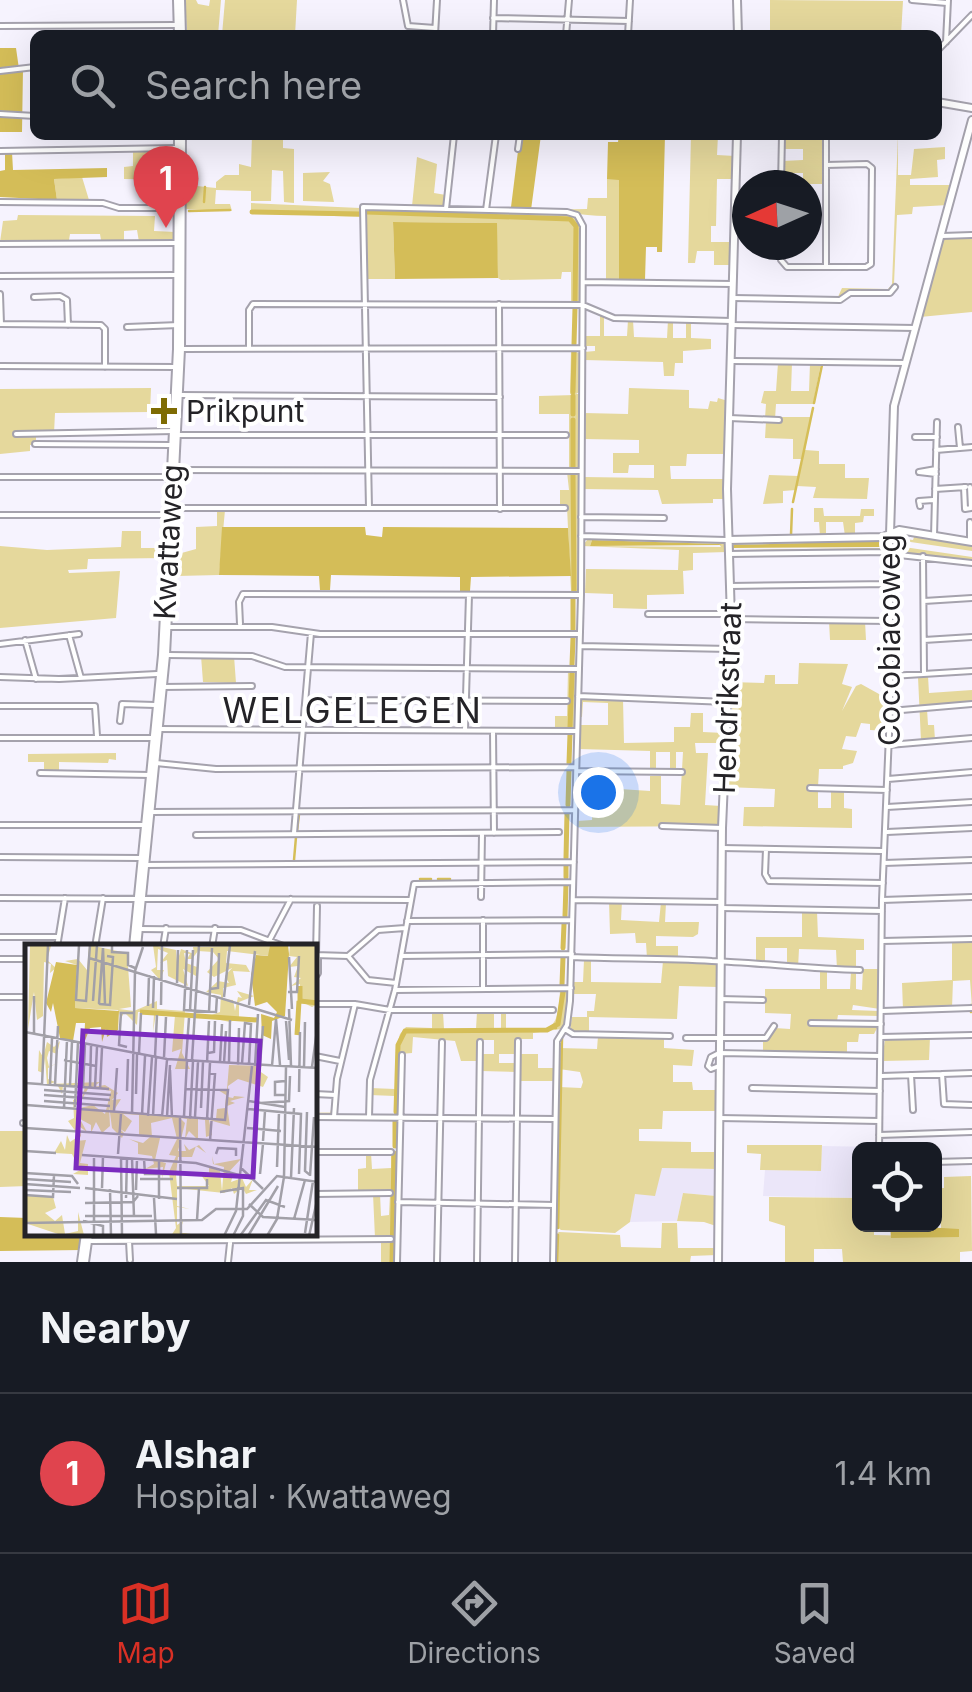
<!DOCTYPE html>
<meta charset="utf-8">
<style>
body{margin:0;font-family:Inter,sans-serif;background:#20242c;color:#f1f3f6}
.controls{position:absolute;right:30px;bottom:30px;display:grid;overflow:hidden;border-radius:15px;box-shadow:0 10px 40px #0002}
.controls button{width:90px;height:90px;display:grid;place-items:center;padding:0;border:0;border-bottom:2px solid #363941;background:#171b24;color:#f1f3f6;font:50px sans-serif}
.compass{position:absolute;left:732px;top:170px;width:90px;height:90px;border-radius:50%;background:#171b24;box-shadow:0 10px 40px #0002;rotate:267deg}
.you{position:absolute;left:598px;top:792px;width:35px;height:35px;margin:-25px;border:8px solid #fff;border-radius:50%;background:#1a73e8;box-shadow:0 0 0 15px #1a73e833}
.badge{display:grid;place-items:center;width:65px;height:65px;border-radius:50%;background:#d93025;color:#fff;font-size:32px;font-weight:700}
.pin{position:absolute;translate:-50% -82px;filter:drop-shadow(0 2px 5px #0008)}
.pin::after{content:'';position:absolute;top:52px;width:35px;height:30px;background:inherit;clip-path:polygon(0 0,100% 0,50% 100%)}
.list{margin:0;padding:0;list-style:none}
h2{display:flex;justify-content:space-between;align-items:center;height:130px;margin:0;padding:0 40px;font-size:42px}
h2 small{font-size:32px;font-weight:400;color:#9ea1a6}
.list li{display:grid;grid-template-columns:65px 1fr auto;gap:30px;align-items:center;box-sizing:border-box;height:160px;padding:0 40px;border-top:2px solid #363941}
.list b{display:block;font-size:38px;white-space:nowrap}
.list p{margin:0;font-size:32px;white-space:nowrap;color:#9ea1a6}
.list em{font-size:32px;font-style:normal;color:#9ea1a6}
.icon{flex:none;width:55px;height:55px;fill:none;stroke:currentColor;stroke-width:2;stroke-linecap:round;stroke-linejoin:round}
.map{position:relative;flex:none;width:972px;height:1262px;overflow:hidden}
.search{position:absolute;background:#171b24;box-shadow:0 10px 40px #0002;left:30px;right:30px;top:30px;height:110px;display:flex;align-items:center;gap:25px;box-sizing:border-box;padding:0 35px;border-radius:15px;color:#9ea1a6;font-size:38px}
.sheet{height:290px;background:#171b24}
nav{display:flex;justify-content:space-around;align-items:center;box-sizing:border-box;height:140px;border-top:2px solid #363941;background:#171b24;font-size:28px;color:#9ea1a6}
nav a{display:grid;justify-items:center;gap:5px}
nav .on{color:#d93025}
.map>svg:first-child{display:block}
.built{fill:#ebe6f9}
.green{fill:#e5d89c;fill-rule:evenodd}
.forest{fill:#d4bd58}
.water{fill:#d5be58}
.lines{fill:none;stroke-linecap:round;stroke-linejoin:round}
.stream{stroke:#d5be58;stroke-width:2.5}
.canal{stroke:#d5be58;stroke-width:5}
.minor-casing{stroke:#a5a2ad;stroke-width:8}
.tertiary-casing{stroke:#a5a2ad;stroke-width:10}
.primary-casing{stroke:#a5a2ad;stroke-width:14}
.minor{stroke:#fff;stroke-width:4}
.tertiary{stroke:#fff;stroke-width:6}
.primary{stroke:#fff;stroke-width:10}
.poi-dot{fill:#7e6b03;stroke:#fff;stroke-width:4}
.labels{text-anchor:middle;dominant-baseline:central;stroke-width:8;stroke-linejoin:round;paint-order:stroke}
.poi-label{font-size:30px;fill:#242327;stroke:#fff;text-anchor:start}
.street-label{font-size:30px;fill:#242327;stroke:#fff}
.quarter-label{font-size:35px;letter-spacing:2.5px;fill:#242327;stroke:#fff}
.inset-river{fill:none;stroke:#d5be58;stroke-width:5}
.inset-road{fill:none;stroke:#a2a0a8;stroke-width:2.5}
.view{fill:#7b2cbf;fill-opacity:0.15;stroke:#7b2cbf;stroke-width:5}
.inset-edge{fill:none;stroke:#242327;stroke-width:5}
</style>
<div class="map">
<svg width="972" height="1262" viewBox="0 0 972 1262">
<rect width="100%" height="100%" fill="#f6f3fe"/>
<path class="built" d="M822,1146L877,1147L860,1150L859,1198L763,1196L765,1170L821,1171Z
M662,1168L717,1169L716,1196L683,1193L677,1221L630,1222L634,1194Z"/>
<path class="green" d="M185,0H196L198,4L209,6L210,0H221L218,35H183L187,32Z
M225,0H297L295,35H222Z
M770,0L903,1L901,35H770Z
M252,135H283V148L294,149V203L284,202L283,171L272,170L271,201H251V191L216,190L215,204H230L232,211L185,209L187,185L216,188V182L225,175H239V164L251,167Z
M691,135H718L717,155L735,156V179H717L716,226H711V242H731V265H714V251H697L695,263H688Z
M783,135H824L825,184H803V173H783V161L803,160V149H783Z
M898,135V175H911L914,149L945,147V159L937,160L938,177L910,179V185H953L948,205L913,207L912,214L897,215L894,284L890,292H850L837,299L842,288L888,289L892,284Z
M133,150H150L151,167H179L175,180L124,179V167L133,166Z
M417,157L437,164L434,193L446,195L444,207L412,206Z
M330,172L323,181L330,184L334,202L303,201V173Z
M82,177L89,200H57L54,179Z
M607,179H619V280H606V216C581,216 558,210 531,210L587,209L588,198H607Z
M251,203L360,208L364,279L360,217L251,213Z
M368,208L571,214L581,225L582,301L571,303V272H562L561,279L501,280L498,278L496,223L393,222L395,279H367L364,214Z
M18,215L155,216L154,231L176,232V243L139,242L137,230L124,231V242L101,240L100,234H70L69,240L0,242L3,221L17,220Z
M972,236V312L920,317L943,238Z
M600,313L604,315V336H627L628,320H633L634,337L667,338L668,320H673V338H686V321H691V338L711,339V349L683,351V363H675L674,376H664L663,362L584,360V352L595,351V346H585L584,336H600Z
M571,350L581,354V391L576,394H581L580,468L569,470V414H539V396L575,395L570,394Z
M778,363H792L791,391H809L810,363H821L813,404H776L775,419L765,418L766,404L761,403L764,391H776Z
M151,388L150,412L55,413L54,433H36V445H30V451L0,454V389Z
M629,388L689,390V408L708,409L710,401L717,402L718,398L728,401L727,454H687L686,466H670L671,479H726V499H713V503L662,504L658,490L583,489V477L654,478V465H629L628,473H613V453H639V440L584,439V413L628,414Z
M781,417H811L805,450L819,451V464H845V478H869L867,499L813,498L816,487L797,486L796,490L783,491V503L763,504L769,475L799,476L803,459H793V439L765,438L766,421H781Z
M567,472H576L580,477L577,594L571,592L567,507L560,506V490H569Z
M814,508H823L824,516H860L861,509H874V516H864L863,522L855,523V536H845L843,522H826V536H820L819,522H814Z
M217,510H225L219,575L177,576L178,554L196,549V527L217,526Z
M122,531H141V548H164V558L88,559L87,569L68,570L69,573L120,571L116,618L0,628V546L47,550L121,547Z
M900,531L899,538L913,540L915,534L972,543V551L897,540V546L972,557V562L895,553L891,551V535Z
M589,538L724,542L727,552L693,553V570L683,571L684,594L647,595V609L613,608V594L585,593L586,569L678,570L679,550L582,546ZM592,540L719,544L721,547L590,546Z
M881,539L887,542L886,551L735,553L731,546L737,542ZM882,541L881,548L734,550V545Z
M829,621H865L866,640H830Z
M201,656H234L236,683L203,682Z
M799,663L848,664L842,684L852,687L842,711L856,686L861,684L888,699L887,731L870,730V724L861,723L856,737L846,736L842,749L857,751L853,763L843,766V769H819L818,787L807,786L809,791L818,790V808H831V790H844V808L852,809V828L743,826L744,807H774L775,789L726,787L730,682L764,683L765,675H775V684H798Z
M568,670L577,673L576,725L572,730H555V716H567Z
M928,676L929,693L972,690V704L927,709L928,725H934L935,740L921,741L918,677Z
M581,698L623,699L624,743L674,742V727H690L691,713H703V732L724,733V743H695L696,753H708L705,805L721,806L720,826L577,827V821L592,820L593,803L620,804V789L650,791V776H661V804L680,805L683,752H676V768H670V752H656V771L650,770V751L579,749V725H608V703L583,702L582,717H580Z
M116,753V760L109,759L108,763L59,762V773L44,772V762H28V754Z
M609,901H622L621,920L659,922L661,902L666,903L665,922H699L698,934L693,937L656,936V946H678V959L647,958L646,943H636L635,933L610,934Z
M802,911H817L818,937L864,939V950H856V969H837L836,950L799,949L798,968L787,965V948H765V962L756,961V937H802Z
M972,939V1007L970,980L953,981L952,1008L903,1010L902,983L952,980V940Z
M584,960H591V982L661,983L663,961L718,962V987L679,986L677,1019L589,1017V1033H574L570,1030L572,1017H587V1011H594L596,994H572L573,982H583Z
M863,969H880V1009L853,1005L852,1010L879,1011V1016L838,1015L837,1021L879,1024L874,1034H859L858,1042H847V1055L763,1053V1038H768L775,1028L790,1029L791,1014L765,1013V989H820V971H827V989H850L851,971H856V989L862,990Z
M560,990L568,992L567,1018L561,1029L533,1033V1039H518L517,1054H499V1063H517V1072L481,1071V1054H494V1040H478L479,1061H461L455,1041L413,1037L412,1053L400,1054L398,1115H395V1096L370,1095V1088L395,1089L396,1048L400,1034L406,1027L432,1028V1012H443L444,1029H476L477,1012H494V1029H501V1012H506V1029C549,1029 558,1037 560,990Z
M598,1036L664,1037V1048L694,1050L692,1066L673,1065V1082H692L693,1090H717V1111H663L662,1129H639V1141L691,1142V1152H717V1169L662,1168L655,1196L635,1194L630,1222L615,1233L561,1230L555,1225L559,1087L581,1088L583,1082L580,1072L559,1069V1048L597,1049Z
M930,1037L929,1060L882,1061L885,1039Z
M520,1054H538V1068H556V1081H520Z
M0,1131H27V1186L0,1187Z
M747,1145H822L821,1171L760,1170L761,1154L747,1153Z
M366,1153H371L372,1169L391,1168V1154H398L397,1192L358,1193V1169L366,1168Z
M971,1176L972,1251L960,1252V1262H843L842,1249H814V1262H785V1226L769,1221V1197L859,1198L860,1224L874,1225V1235L959,1237V1229H941L939,1188H944V1177Z
M683,1193L716,1196V1226L704,1222L677,1221Z
M373,1194H380L381,1216L389,1215L390,1194L396,1195L395,1262H381V1241H391L392,1238H375Z
M662,1223H677L678,1248H717V1255L691,1256L690,1262H555L556,1234L559,1232L620,1235L621,1247L661,1248Z"/>
<path class="forest" d="M0,48H16L19,69H23L22,132H0Z
M520,135H541L531,210L511,207Z
M619,135H665L662,252H657V247H646L645,280H619V180L607,179L608,142H618Z
M5,152H12L13,170L107,168V177L54,179L57,200L0,197V171L5,170Z
M393,222L497,223L498,278L395,279Z
M222,527H365L366,535L382,537L383,527L568,528L571,576L471,577L470,591H460V577L331,575L330,590H320L319,576L219,575Z
M0,1217L27,1218L28,1234L85,1235L83,1250L0,1251Z
M890,1225L959,1229V1237L891,1238Z"/>
<path class="water" d="M592,540L719,544L722,545L590,546Z
M875,541L883,542L882,547L732,548L734,545Z"/>
<g class="lines">
<path class="stream" d="M204,202L205,187
M189,211L230,210
M814,403L822,365
M793,502L813,408
M791,535L792,509
M177,544V527
M176,574L177,546
M297,831L299,814
M294,860L296,837
M420,879H431
M438,879H450
M971,1005H972
M971,1012L972,1011
M555,1028H556
M315,1114H332V1111
M558,1228L562,1038
M557,1262L558,1235"/>
<path class="canal" d="M252,212L360,214
M367,212L570,219L576,226L575,301
M574,344L575,308
M573,392L574,352
M573,414V396
M573,467V420
M573,475L574,591
M573,631V599
M572,665L573,638
M570,727L572,674
M569,763L570,734
M568,805L569,770
M566,858L567,813
M566,877V866
M565,916L566,884
M563,948L564,924
M562,985L563,957
M396,1112L398,1045L405,1031L547,1030L558,1024L563,992
M395,1146V1119
M392,1262L394,1153"/>
<defs>
<path id="minor" d="M403,0L408,26L435,28
M912,0L947,3
M493,18L629,21
M0,26L175,25
M435,35L437,0
M493,35L494,0
M566,35L569,0
M628,35L630,0
M946,42L948,0
M937,51L972,15
M0,71L35,67
M0,114L35,116
M826,135V267
M518,149L520,135
M0,151L175,148
M781,185L782,135
M0,202L103,203L119,208H179
M446,209L454,135
M486,210L496,135
M942,236L972,235
M0,244L175,243
M781,245V260L787,267H866L871,264L872,168L867,164L826,165
M0,276L175,275
M583,282L733,284
M0,294L1,324
M34,297L60,296L67,300L68,325
M733,298L840,300L850,293H890L895,287
M499,304L500,509
M0,324L101,325L105,329V367
M732,325L915,328
M127,327L179,325
M184,349L583,348
M249,349V310L253,304L583,305L614,318L732,321
M732,361L905,363
M0,366L175,367
M180,395L500,397
M729,418L779,420
M958,427L960,448
M16,434L174,431
M179,435H566
M915,437H937
M35,444L170,445
M936,450L972,447
M176,470L581,471
M919,472L936,469
M919,472L936,474
M0,477H170
M964,487L965,509L971,508L970,487
M935,489L966,487
M920,506L919,501L933,500
M174,508H565
M369,508L363,207L567,212L577,215L583,226L581,595L570,1001L567,1025L557,1041L553,1262
M0,515H169
M581,517L664,518
M970,522V542
M581,536L726,540
M934,536L937,422
M729,554L890,552
M890,554L972,563
M923,556L924,674
M730,586L891,584
M924,601L972,598
M648,614H731
M731,619L890,621
M240,624L239,602L243,594L581,595
M169,627H272L320,634H579
M69,635L81,678
M25,640L36,679
M924,640L972,637
M0,644L79,634
M580,646L730,649
M168,655L252,656L285,667L577,669
M891,676L972,671
M0,677L59,679L157,674
M162,687L252,686
M578,696L727,702
M306,700L567,701
M0,706H95L97,736
M890,711L972,704
M120,721L122,704L155,705
M158,729L577,731
M465,730L469,595
M493,731L494,833
M0,738H155
M889,745L972,738
M156,763L216,769L576,767
M577,771L682,772
M40,773L150,775
M888,779L972,772
M810,788L887,790
M887,807L972,802
M150,812L575,810
M0,825H143
M662,826L722,828
M887,832L972,828
M294,833L311,633
M196,835L559,832
M722,848L882,851
M766,849L765,874L769,881L883,883
M0,857L140,858
M884,863L972,860
M144,865L574,862
M481,897L482,834
M0,898L410,900
M573,900L722,902
M882,900L972,897
M721,908L882,911
M407,921L572,920
M139,929L241,930L286,947
M0,937H58
M270,939L291,899
M882,941L972,939
M57,947L65,898
M95,947L103,898
M163,947L166,928
M212,947L215,928
M315,955L348,956L378,930L405,928
M316,955L317,906
M348,956L368,980L396,983
M401,956L572,954
M572,957C618,959 665,958 712,961C762,963 810,969 860,970
M0,959H28
M315,977L318,973V955
M483,989V920
M395,990L571,988
M0,997H28
M720,999L763,1000
M315,1004H355L390,1010H553
M882,1011L972,1008
M811,1023L881,1024
M565,1029L573,1034L670,1036
M881,1037L972,1035
M686,1038H766L774,1026
M315,1056L340,1061
M719,1066L711,1069L708,1066L711,1057L719,1053L880,1056
M942,1074L944,1104L972,1105
M911,1075L913,1110
M882,1076L972,1073
M752,1088L880,1091
M315,1094L335,1095
M315,1117L555,1119
M334,1117L337,1079L355,1004
M369,1117L370,1080L395,990L414,884L573,882
M719,1118L879,1121
M23,1123H28
M879,1135L972,1132
M879,1150L882,900L890,711V535
M315,1152H391
M934,1162L972,1161
M315,1194L390,1193
M398,1202L554,1205
M91,1241L391,1239
M129,1241L130,1260
M228,1262L231,1234
M397,1262L402,1055
M437,1262L442,1042
M477,1262L480,1042
M515,1262L518,1041"/>
<path id="tertiary" d="M737,0L738,35
M937,102L972,108
M890,534L894,406L972,120
M728,540L883,537L899,530L972,542
M718,1262L722,828L731,619L727,489L737,135"/>
<path id="primary" d="M179,0L180,35
M135,947L164,655L179,349L180,135
M83,1262L87,1234"/>
</defs>
<use href="#minor" class="minor-casing"/>
<use href="#tertiary" class="tertiary-casing"/>
<use href="#primary" class="primary-casing"/>
<use href="#minor" class="minor"/>
<use href="#tertiary" class="tertiary"/>
<use href="#primary" class="primary"/>
</g>
<path class="poi-dot" d="M159 396h10v10h10v10h-10v10h-10v-10h-10v-10h10z"/>
<g class="labels">
<g class="poi-label">
<text x="186" y="411">Prikpunt</text>
</g>
<g class="street-label">
<text transform="translate(168 542) rotate(-87)">Kwattaweg</text>
<text transform="translate(889 640) rotate(-90)">Cocobiacoweg</text>
<text transform="translate(727 698) rotate(-88)">Hendrikstraat</text>
</g>
<g class="quarter-label">
<text x="353" y="710">WELGELEGEN</text>
</g>
</g>
<g transform="translate(25 944)">
<rect width="292" height="292" fill="#f6f3fe"/>
<path d="M5,1L26,2L22,16L31,24L25,29L26,20L19,18L18,72L12,76L9,48L3,85ZM64,1L102,9L106,63L94,65L109,67L132,57V65L160,67L157,109L165,125H150L156,105L147,108L150,71L131,69L128,88L129,69L113,68L112,81L99,68L96,75L93,66L50,64L52,21L40,17L53,15L62,26ZM128,1L151,6L152,19L156,5L169,10L168,3L245,1L244,12L202,7L201,19L221,21L225,28L208,27L211,41L198,44V55L208,56L210,67L213,53L217,54L212,47L229,52L214,58V74L205,78L181,73L195,68L196,51L181,48L193,37L204,39L200,32L207,24L189,33L182,28L194,15L188,8L173,7L167,15H162L165,10L159,9L161,19L172,23L171,32L158,25L163,42L143,32L142,16L135,19L143,9L133,5L132,26H139L135,36L126,26L131,23ZM265,1H292L293,60L287,63L275,57V40L266,42L276,34L269,33L273,22L264,23L272,13L264,12ZM35,97L32,110L24,107L22,114L24,123L34,118L23,124V135L30,138L25,140L75,138L68,143L80,141L93,149L87,156L96,155L88,168L191,175L192,165L200,164L201,151L193,146L202,145L204,121L237,122L233,126L243,133L238,143L213,135L203,142V153L208,154L209,152L220,153L205,157L210,159L202,162L205,182L184,176L187,191L181,193L180,176L173,175V196L164,187L160,195L162,175L155,174L160,179L153,207H161L159,200L164,206L174,201L181,209L171,202L167,213H153L151,231L152,242H184L176,231H184V223L195,227L197,247L199,223L188,220L187,212L189,220L216,215L199,233L208,231L206,238L217,234L221,243L228,235L224,246H232L221,250L217,243L209,250L207,244L199,249L152,244V262L165,265L152,263V281L158,277L155,289H166L146,292L151,284L144,228L151,212L144,211L152,195L147,174L126,179L127,193L135,194L130,216L141,219L137,235L138,223L120,225L129,220L127,212L113,210V199L104,195L118,199L125,193L114,192V171L98,170L107,177L100,188L95,185L99,189L97,194L87,184L84,161L85,182L77,189L71,178L66,189V181L55,175L62,188L55,183L56,192L51,197L61,196L55,219L63,220V231L48,230L55,226L47,210L29,209L36,197L40,206L42,191L45,198L54,192L43,177L49,174L48,156L53,154L50,165L68,161L80,170L86,147L64,143L56,157L60,143L38,142L37,150L33,142L22,141L20,114L18,129L13,127L14,106L18,113L22,98L29,103ZM0,251L28,253L31,264L20,269L30,277L37,271L40,290L53,287V268L59,291L39,292L0,279Z" fill="#e5d89c"/>
<path d="M245,1H263L264,10L260,72L247,77L246,95L237,91L236,70L249,74L252,68L242,58L230,62L226,31L231,11L243,12ZM31,18L52,21L50,64L94,67L93,86L82,93L81,85L77,98L76,83L65,84L59,99L60,79H51L48,97L35,94L28,59L26,68L21,59Z" fill="#d4bd58"/>
<path class="inset-river" d="M275,42V57L293,59M115,68L232,76M272,91L274,57"/>
<path class="inset-road" d="M54,1L51,56L61,57L65,1M87,1V8L103,9V21L110,24M162,6L159,66L191,68L192,52M264,13L267,65M64,14L267,76M152,39L153,6M185,45L193,44L194,9M263,48H272L274,12M199,53L205,1M68,57L72,1M80,60L78,4L74,59L75,60L85,61L88,13L82,12M136,61L137,1M224,61L230,7M123,62L124,31M128,64L129,32M264,65L266,122M165,67L168,6M184,68L187,4M261,77L264,116M0,88L142,115L293,124M9,89V52M102,103L94,101L96,69H110M114,109L116,69M183,109L189,108L190,77M130,113L132,71M139,113L141,73M39,116L71,122M161,116L164,74M167,116L174,1M195,118L197,80M204,118L205,76M182,119L184,77M199,119L201,87M217,120L220,79L226,80L224,120M213,121L214,84M235,121L238,82M230,122L233,70M247,122L251,75L255,121M279,123L280,78M287,123L293,79M145,126L147,174M184,129L190,130L185,197M0,139L84,145M25,140L27,94M17,141L23,1M30,141L33,82M45,141L47,97M58,142L60,100M65,143L66,102M70,143L72,103M19,146L86,151M75,146L77,104M102,147L103,115M274,148L275,88M111,150L112,110M19,151L85,156M260,151H250V138L260,137M19,157L85,162M224,157L260,163M236,159L264,157L265,132M1,161L200,176L203,146L161,145M50,163L53,98M39,164L42,96M176,164L178,118M223,165L276,170L274,230M89,167L92,124M282,168L280,227L285,231M107,170L110,27L118,3M117,171L120,112M123,172L127,113M128,172L131,114M159,172L162,117M137,173L142,116M142,173L145,121M170,173L173,118M155,174L156,292M165,175L168,117M182,176L185,119M0,184L293,203M222,184L256,187M238,197L240,167M0,207L31,209M93,210L96,170M191,210L193,204L211,205V212M57,211L171,219L228,235M96,213L97,292M107,214L109,273M119,215L120,230H149M134,217V255M215,223L238,245M252,223L254,168M0,229L47,232L53,240M235,230L238,200M285,232L289,173M266,234L269,164M0,235L46,238M115,235H148M0,240L55,244M60,244L152,255M77,244L78,212M152,244H182V235M85,245L86,292M0,246L46,248M111,246L112,215M195,248L218,244V272L208,292M0,251L28,253L29,231M101,254L102,214M129,254L131,290M60,259L108,258L113,252M224,260L238,273L293,276M60,272H127M269,275L280,236M172,276L174,244M58,277L78,282V292M0,279L177,276L191,265H222L252,232L293,238M280,289L288,237M69,292V212M199,292L211,267L227,122M215,292L241,256L260,263M223,292L253,242M242,292L252,275L259,233L261,123M284,292L293,252"/>
<path class="view" d="M58,87L235,97L228,233L51,224Z"/>
<rect width="292" height="292" class="inset-edge"/>
</g>
</svg>
<div class="controls">
<button><svg class="icon" aria-label="locate" viewBox="0 0 24 24"><circle cx="12" cy="12" r="6"/><path d="M12 2v4M12 18v4M2 12h4M18 12h4"/></svg></button>
</div>
<svg class="compass" viewBox="-18 -18 36 36"><path d="M0-13l5 13h-10z" fill="#e53935"/><path d="M0 13l5-13h-10z" fill="#9ea1a6"/></svg>
<div class="you"></div>
<div class="pin badge" style="left:166px;top:228px;background:#e0444e">1</div>
<div class="search"><svg class="icon" aria-label="search" viewBox="0 0 24 24"><circle cx="10" cy="10" r="6"/><path d="M15 15l6 6"/></svg>Search here</div>
</div>
<section class="sheet">
<h2>Nearby<small></small></h2>
<ul class="list">
<li><span class="badge" style="background:#e0444e">1</span><div><b>Alshar</b><p>Hospital · Kwattaweg</p></div><em>1.4 km</em></li>
</ul>
</section>
<nav>
<a class="on"><svg class="icon" aria-label="map" viewBox="0 0 24 24"><path d="M3 6l6-2 6 2 6-2v14l-6 2-6-2-6 2zM9 4v14M15 6v14"/></svg>Map</a>
<a><svg class="icon" aria-label="directions" viewBox="0 0 24 24"><path d="M12 3l9 9-9 9-9-9zM9 14v-3h6M13 9l2 2-2 2"/></svg>Directions</a>
<a><svg class="icon" aria-label="saved" viewBox="0 0 24 24"><path d="M7 4h10v16l-5-4-5 4z"/></svg>Saved</a>
</nav>
